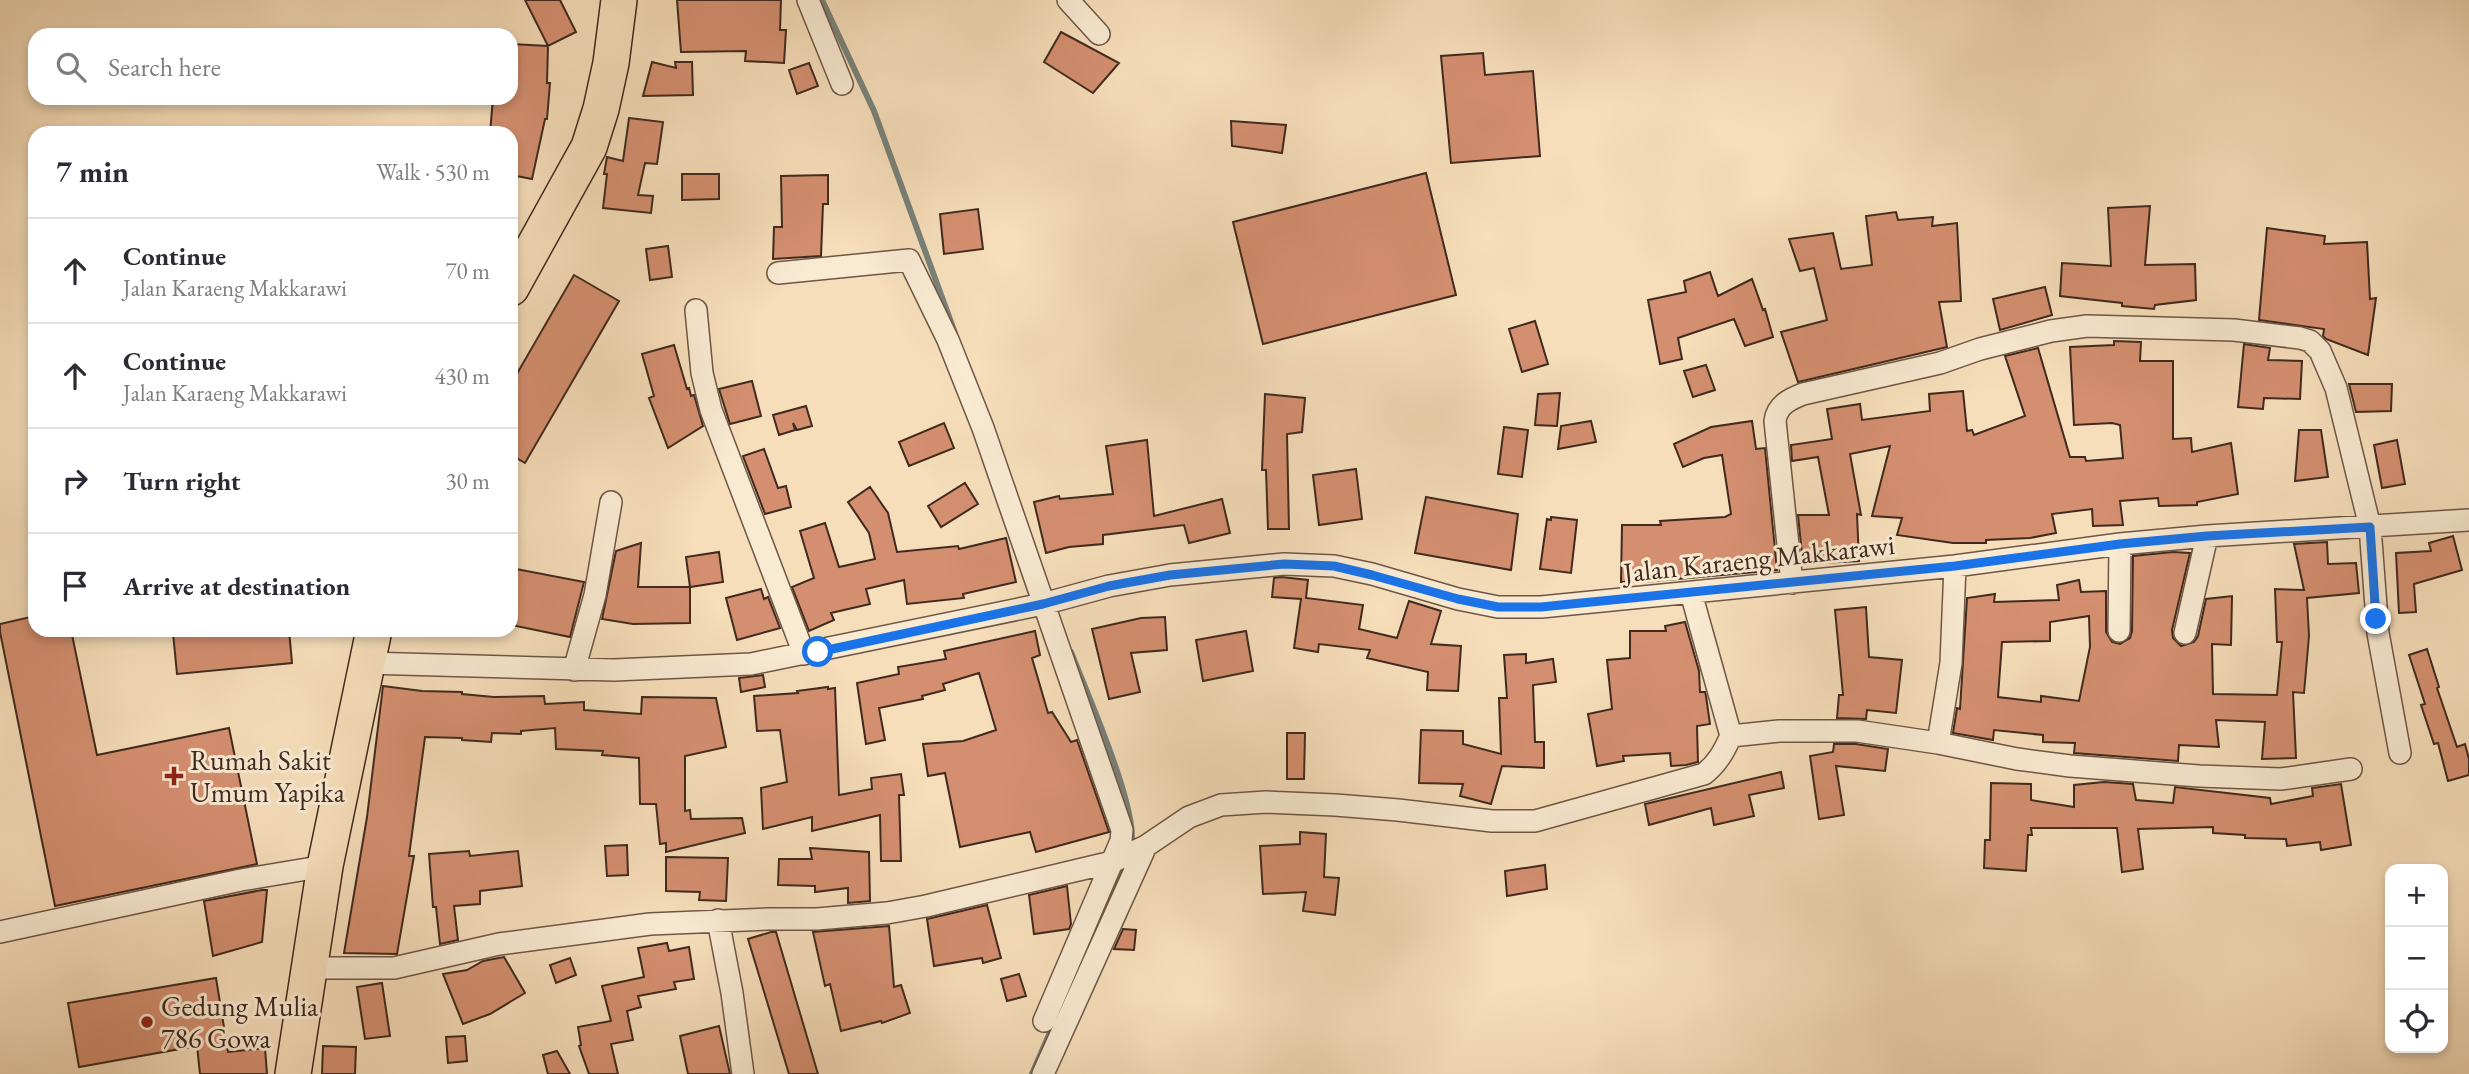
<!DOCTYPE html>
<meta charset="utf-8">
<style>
body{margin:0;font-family:"EB Garamond",serif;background:#f2f2f3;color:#2b2b33}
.controls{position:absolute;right:21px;bottom:21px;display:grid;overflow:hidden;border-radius:14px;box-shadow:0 4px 10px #0003}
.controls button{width:63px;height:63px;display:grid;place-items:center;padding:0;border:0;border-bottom:2px solid #e1e1e2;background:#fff;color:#2b2b33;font:35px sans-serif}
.stop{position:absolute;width:21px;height:21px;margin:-16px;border:5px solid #1a73e8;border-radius:50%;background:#fff}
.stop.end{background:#1a73e8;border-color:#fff;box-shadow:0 2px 7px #0008}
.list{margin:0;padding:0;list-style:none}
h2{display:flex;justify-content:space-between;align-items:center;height:91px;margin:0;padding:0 28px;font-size:30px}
h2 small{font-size:23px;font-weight:400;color:#7c7c81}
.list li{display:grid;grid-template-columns:46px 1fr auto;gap:21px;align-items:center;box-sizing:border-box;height:105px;padding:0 28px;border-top:2px solid #e1e1e2}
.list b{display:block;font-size:26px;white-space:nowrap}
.list p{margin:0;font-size:23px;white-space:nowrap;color:#7c7c81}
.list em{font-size:23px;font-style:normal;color:#7c7c81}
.icon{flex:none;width:38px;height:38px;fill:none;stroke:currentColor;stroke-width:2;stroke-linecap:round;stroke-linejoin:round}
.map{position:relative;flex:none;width:2469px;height:1074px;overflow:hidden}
.search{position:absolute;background:#fff;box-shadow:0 4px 10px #0003;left:28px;top:28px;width:490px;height:77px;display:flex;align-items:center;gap:18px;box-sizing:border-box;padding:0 24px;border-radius:21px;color:#7c7c81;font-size:26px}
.panel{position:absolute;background:#fff;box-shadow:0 4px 10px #0003;left:28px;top:126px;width:490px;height:511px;border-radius:21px}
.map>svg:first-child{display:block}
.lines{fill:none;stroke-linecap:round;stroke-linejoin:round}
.stream{stroke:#788179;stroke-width:6}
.building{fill:#d48f70;stroke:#40291e;stroke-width:2;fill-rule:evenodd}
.street-casing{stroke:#6e5645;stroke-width:24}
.primary-casing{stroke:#40291e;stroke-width:38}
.street{stroke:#f9ead2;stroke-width:21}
.primary{stroke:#f6deba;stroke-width:35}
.route{stroke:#1a73e8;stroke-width:9}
.poi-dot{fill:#8f2418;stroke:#f9ead2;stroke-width:2.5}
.labels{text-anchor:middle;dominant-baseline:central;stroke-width:6;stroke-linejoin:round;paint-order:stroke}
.street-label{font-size:28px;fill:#40291e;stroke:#f9ead2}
.poi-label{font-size:28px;fill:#40291e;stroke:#f9ead2;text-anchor:start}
</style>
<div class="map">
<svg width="2469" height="1074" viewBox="0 0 2469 1074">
<rect width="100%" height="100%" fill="#f6deba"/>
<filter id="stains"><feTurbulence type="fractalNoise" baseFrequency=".00286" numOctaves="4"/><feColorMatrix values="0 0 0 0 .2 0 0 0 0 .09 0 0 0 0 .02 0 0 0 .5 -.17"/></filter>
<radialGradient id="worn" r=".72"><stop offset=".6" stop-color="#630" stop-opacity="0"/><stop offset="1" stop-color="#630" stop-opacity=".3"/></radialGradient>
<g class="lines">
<path class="stream" d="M822,0L874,111L955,333
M1071,652C1086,691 1140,812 1131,847
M1082,960L1124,864
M1032,1074L1055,1021"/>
</g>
<path class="building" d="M525,0H560L576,32L548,46Z
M677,0H781L780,30H786L784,63L745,61L746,51L681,52Z
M1061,32L1119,63L1093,93L1044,62Z
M511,44L548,46L547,83H550L547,119H545L532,179L511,175V133H490L493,98H511Z
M1483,53L1485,75L1533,71L1540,156L1451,163L1441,56Z
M652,62L676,68L675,62H692L693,95L643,96Z
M809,63L818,86L797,94L789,70Z
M629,118L663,122L657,164L645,163L638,195L653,196L651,213L603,208L607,174H604L607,157L623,161Z
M1231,121L1286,125L1282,153L1232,146Z
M1426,173L1456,295L1263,344L1233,222Z
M682,174H719V199L682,200Z
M828,175V204H823L821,256L773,259L774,227H782L781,176Z
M2150,206L2145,265L2195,264L2196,300L2155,305L2154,309L2122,306V303L2060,296L2062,263L2111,266L2108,208Z
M978,209L983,249L944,254L940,214Z
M1896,212L1898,220L1933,217L1932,226L1957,223L1961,301L1939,302L1947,347L1798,382L1781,332L1827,320L1814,268L1800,271L1789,239L1833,233L1841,269L1872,265L1866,216Z
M2267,228L2325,236L2324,244L2367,242L2370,299L2376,298L2368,355L2326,339L2323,336L2324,329L2259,320Z
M668,246L672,277L650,280L646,249Z
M1710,272L1718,296L1752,279L1763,310L1765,309L1773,337L1745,346L1734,319L1678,338L1682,359L1660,364L1648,300L1686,292L1684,281Z
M574,275L619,301L525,463L511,455V384Z
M2045,287L2052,315L2000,330L1993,299Z
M1535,321L1548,364L1522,372L1509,329Z
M2114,341L2141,342L2140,361H2173V439L2191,438L2192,452L2231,443L2238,494L2197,502V505L2159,506L2158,498L2120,501L2123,525L2093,526L2092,509L2052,514L2056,533L2030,538L1986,540V543H1953L1897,535L1902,518L1872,516L1890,446L1850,454L1861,515L1857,514L1859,561L1803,564L1798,515H1829L1818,457L1792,461L1791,445L1832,439L1827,409L1860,404L1862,420L1930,411L1929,394L1963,391L1967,431L1972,430L1974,435L2025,416L2005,356L2038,348L2070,457H2085L2086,461L2123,458L2120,425L2112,423L2074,425L2070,347L2114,345Z
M2244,344L2270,348L2268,360L2302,361L2300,399L2264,398L2263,409L2238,407Z
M674,345L687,389L689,388L691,396L694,395L703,426L668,448L649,398L654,396L642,354Z
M1706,365L1715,390L1693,397L1684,371Z
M752,381L761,416L730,424L719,389Z
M2349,384H2392L2391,411L2356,412Z
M1560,393L1557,426L1535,425L1538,394Z
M1265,394L1305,398L1302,432L1287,434L1289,529H1268L1266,470H1262Z
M806,406L812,426L797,430L793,423L795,430L779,435L773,415Z
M1591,421L1596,442L1558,449L1561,426Z
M1752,421L1756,449L1765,448L1777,570L1644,582H1621L1622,525H1661L1660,521L1725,517L1731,514L1722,455L1704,458L1683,467L1674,444L1711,427Z
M944,423L954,448L909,466L899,442Z
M1504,427L1528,430L1522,477L1498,474Z
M2299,430H2321L2328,477L2295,481Z
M1147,440L1154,516L1222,499L1230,533L1189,543L1184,525L1103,535V544L1069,547L1046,553L1034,502L1059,496L1060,499L1113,494L1106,446Z
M2397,440L2405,484L2382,488L2374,445Z
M764,449L778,488L786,486L791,507L765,514L743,456Z
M1356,469L1362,519L1319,525L1313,475Z
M965,483L978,504L941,527L928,506Z
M870,487L888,513L897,552L958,546L959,549L1006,538L1016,582L963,594L964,598L907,604L904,580L866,589L870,604L831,613L834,620L809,631L792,587L814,578L800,531L825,523L839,567L875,559L869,533L848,502Z
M1426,497L1518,514L1511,570L1415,553Z
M1551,517L1577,520L1571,573L1540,569L1547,519L1551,520Z
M2453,536L2462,570L2414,584L2416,612L2399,613L2396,553L2431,551L2429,543Z
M2327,542L2328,564L2356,563L2359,593L2307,598L2309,636L2304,693L2293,692L2296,758L2262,759L2265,722L2216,720L2219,747L2179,745L2178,761L2074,753L2075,743L2043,742V735L1994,730L1993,740L1953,733L1957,708L1960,709L1967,598L1995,594L1994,602L2059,600L2057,585L2079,580L2081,592L2106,591V632L2112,642L2120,644L2130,638L2132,631L2133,556L2173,552L2190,553L2172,630L2173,638L2181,646L2194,642L2198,636L2206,599L2232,596L2231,645L2212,644L2213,694L2277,695L2282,642H2277L2275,589L2304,590L2294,544ZM2089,616L2090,647L2079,701L2041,696V702L1998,697L2002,642L2050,641V622Z
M641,543L638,587H690V623L633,624L602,619L616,551Z
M719,552L723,582L690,587L686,557Z
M511,568L584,582L570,637L511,625Z
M1281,577L1308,580L1306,598L1363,605L1359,629L1397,638L1409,601L1441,611L1431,644L1461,646L1458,691L1427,690L1428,672L1367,658L1370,650L1319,644L1318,652L1294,648L1301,599L1272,597L1274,578Z
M761,589L764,599L768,597L780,628L737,640L726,598Z
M1866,607L1869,657L1902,660L1896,713L1867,710L1866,719L1837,718L1839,695H1843L1835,610Z
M35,616V630H71L97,755L229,728L257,864L55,906L0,632V624Z
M1165,617L1167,650L1131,653L1140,692L1109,699L1092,629L1141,618Z
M1685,622L1699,671L1700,692H1705L1706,696L1710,724L1697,726L1698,762L1686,765L1671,766L1670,753L1623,756L1624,761L1597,766L1588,714L1612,709L1607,660L1630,658V631H1666L1665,626Z
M209,630H289L292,663L177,674L173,633Z
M1035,631L1040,655L1032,658L1048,713L1052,712L1071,742L1077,740L1109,832L1036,852L1030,832L960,847L945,773L928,776L923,744L963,741L996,730L979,673L943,684L945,690L922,696L923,699L879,708L885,740L866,744L857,683L899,674L898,667L946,659L944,651Z
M1246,631L1253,671L1203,681L1196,640Z
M2427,649L2439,687L2437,688L2457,747L2465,744L2469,759V775L2448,781L2438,743L2434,744L2421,705L2425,704L2409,655Z
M1526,654V663L1553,659L1556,682L1533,685L1535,742H1544V768L1502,766L1491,804L1460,796L1463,784L1419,783L1421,730L1463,731V744L1501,754L1499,698H1507L1504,655Z
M763,675L765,687L741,692L739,678Z
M383,686L422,691L462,692V694L494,697L544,696L545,704L584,702V710L641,714L642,697L716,698L726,747L685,756V811L690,810L691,819L742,818L745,833L666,852V843L660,844L656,804H640L639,758L602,755L603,751L556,749L555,728L521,731V734L492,733L491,742L462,740V738L425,737L409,856H414L397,954L344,953L367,817Z
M828,687V689L835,688L839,795L872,789L871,778L901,774L904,795H899L901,861H881L880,815L812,831V817L763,829L761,788L787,782L780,730L757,731L754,696L798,693L797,691Z
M1287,733H1305L1304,779H1287Z
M1834,744H1856L1888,749L1885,771L1836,766L1844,815L1819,819L1810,756L1833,752Z
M1781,772L1784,788L1749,795L1754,816L1714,825L1711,808L1649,825L1645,804Z
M2104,782L2133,784L2136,800L2173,803L2175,787L2270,798L2271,804L2313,796L2312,788L2341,784L2351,845L2321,850L2320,842L2287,846L2286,839L2245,838V835L2213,833V827L2138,829L2143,869L2122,872L2117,828H2031L2032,835H2028L2026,871L1984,868L1985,840H1990L1991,783L2031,784V800L2074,807V785Z
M1300,832L1326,834L1324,877L1339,878L1335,915L1303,911L1306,892L1263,894L1260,846L1300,844Z
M627,845L628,875L607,876L605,846Z
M810,848L869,852L870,901L848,903V888L815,892V886L778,885L779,859H812Z
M469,851L470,856L518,851L522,886L480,891V904L454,906L458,940L440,944L436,907H433L429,854Z
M666,857L728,858L726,901L699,900L700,892L666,891Z
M1545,865L1547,889L1507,896L1505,871Z
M1067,886L1071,924L1069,929L1034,934L1029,895Z
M262,890H267L262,942L213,956L204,901Z
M987,905L1001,958L983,963L982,958L934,966L927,919Z
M889,926L894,987L901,985L910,1013L882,1023L881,1021L841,1031L830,984L825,986L813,932Z
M1123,929L1136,930L1134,950L1114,949Z
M771,932H776L818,1074H789L748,939Z
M667,943L669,951L689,947L694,979L674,982L676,989L638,996L641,1007L627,1011L633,1040L611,1044L618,1074H589L579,1046L581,1045L578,1027L611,1021L602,986L644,977L638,948Z
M504,957L525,993L490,1014L463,1024L443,974L467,970L483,961Z
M570,958L576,975L556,983L550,965Z
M1019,974L1026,996L1007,1001L1001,979Z
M216,978L228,1052L265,1048L267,1074H200L197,1046L79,1067L68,1003Z
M382,983L390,1036L365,1039L357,987Z
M719,1026L730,1074H688L680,1036Z
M465,1036L467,1061L448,1063L446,1037Z
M323,1046L356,1047L355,1074H322Z
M557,1051L570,1074H548L543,1055Z"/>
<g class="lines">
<defs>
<path id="street" d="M808,0L842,84
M1068,0L1099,34
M778,273L909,260L948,340L983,428L1122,830L1121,841L1112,862L1044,1021
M696,310L702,373L711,410L804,654
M1955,566L1951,663L1938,743L2017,759L2070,766L2199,776L2281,779L2351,769
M1792,583L1775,421C1777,405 1790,399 1803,394L1940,363L1980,349L2051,331L2087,326L2234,330L2300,338L2310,341L2320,351L2336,388L2370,527L2378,633L2400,753
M1691,593L1731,736L1779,731H1857L1938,743
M2119,631L2120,544
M2185,633L2207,536
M366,663L614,670L751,664L1043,604L1109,586L1170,575L1284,564L1334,566L1372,574L1458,599L1498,607H1541L1955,566L2120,544L2207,536L2469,520
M574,670L595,595L611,502
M718,920L732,993L743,1074
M0,932L241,880L325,866
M310,968H394L499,944L650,924L768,919H817L887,913L926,906L1112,862L1146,846L1189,817L1221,805L1266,802L1335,805L1398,810L1492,821H1535L1704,774C1718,763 1724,751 1731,736
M1043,1074L1146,846"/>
<path id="primary" d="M511,288L589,147L601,109L611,63L619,0
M293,1074L325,866L374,630"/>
</defs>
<use href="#street" class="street-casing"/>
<use href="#primary" class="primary-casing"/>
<use href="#street" class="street"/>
<use href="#primary" class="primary"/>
</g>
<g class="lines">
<path class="route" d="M818,652L1043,604L1109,586L1170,575L1284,564L1334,566L1372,575L1458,599L1498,607H1541L1955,566L2120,544L2207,536L2370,527L2376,619"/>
</g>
<g class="poi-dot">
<path d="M170.5 765.5h7v7h7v7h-7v7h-7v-7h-7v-7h7z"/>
<circle cx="147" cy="1022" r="7"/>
</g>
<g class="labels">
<g class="street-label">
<text transform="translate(1759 558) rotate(-6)">Jalan Karaeng Makkarawi</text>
</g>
<g class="poi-label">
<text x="190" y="760">Rumah Sakit<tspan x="190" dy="32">Umum Yapika</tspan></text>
<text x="161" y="1006">Gedung Mulia<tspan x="161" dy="32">786 Gowa</tspan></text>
</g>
</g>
<rect width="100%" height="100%" filter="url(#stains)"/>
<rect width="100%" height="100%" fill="url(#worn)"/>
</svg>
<div class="controls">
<button>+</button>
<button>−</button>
<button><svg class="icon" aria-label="locate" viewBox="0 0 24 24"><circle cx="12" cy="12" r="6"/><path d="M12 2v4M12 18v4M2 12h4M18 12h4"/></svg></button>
</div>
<div class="stop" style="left:818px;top:652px"></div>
<div class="stop end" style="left:2376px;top:619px"></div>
<div class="search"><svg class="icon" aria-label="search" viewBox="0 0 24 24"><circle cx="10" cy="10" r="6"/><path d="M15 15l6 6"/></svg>Search here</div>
<section class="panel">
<h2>7 min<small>Walk · 530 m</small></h2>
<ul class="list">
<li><svg class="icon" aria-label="ahead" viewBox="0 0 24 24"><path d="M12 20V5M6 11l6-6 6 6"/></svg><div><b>Continue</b><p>Jalan Karaeng Makkarawi</p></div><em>70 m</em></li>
<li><svg class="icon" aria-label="ahead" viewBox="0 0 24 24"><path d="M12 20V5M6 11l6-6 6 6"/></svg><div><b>Continue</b><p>Jalan Karaeng Makkarawi</p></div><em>430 m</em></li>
<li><svg class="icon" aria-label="right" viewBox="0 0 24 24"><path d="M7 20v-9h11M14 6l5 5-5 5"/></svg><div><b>Turn right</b></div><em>30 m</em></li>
<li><svg class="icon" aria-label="arrive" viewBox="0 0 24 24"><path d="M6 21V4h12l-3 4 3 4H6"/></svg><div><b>Arrive at destination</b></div></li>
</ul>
</section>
</div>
